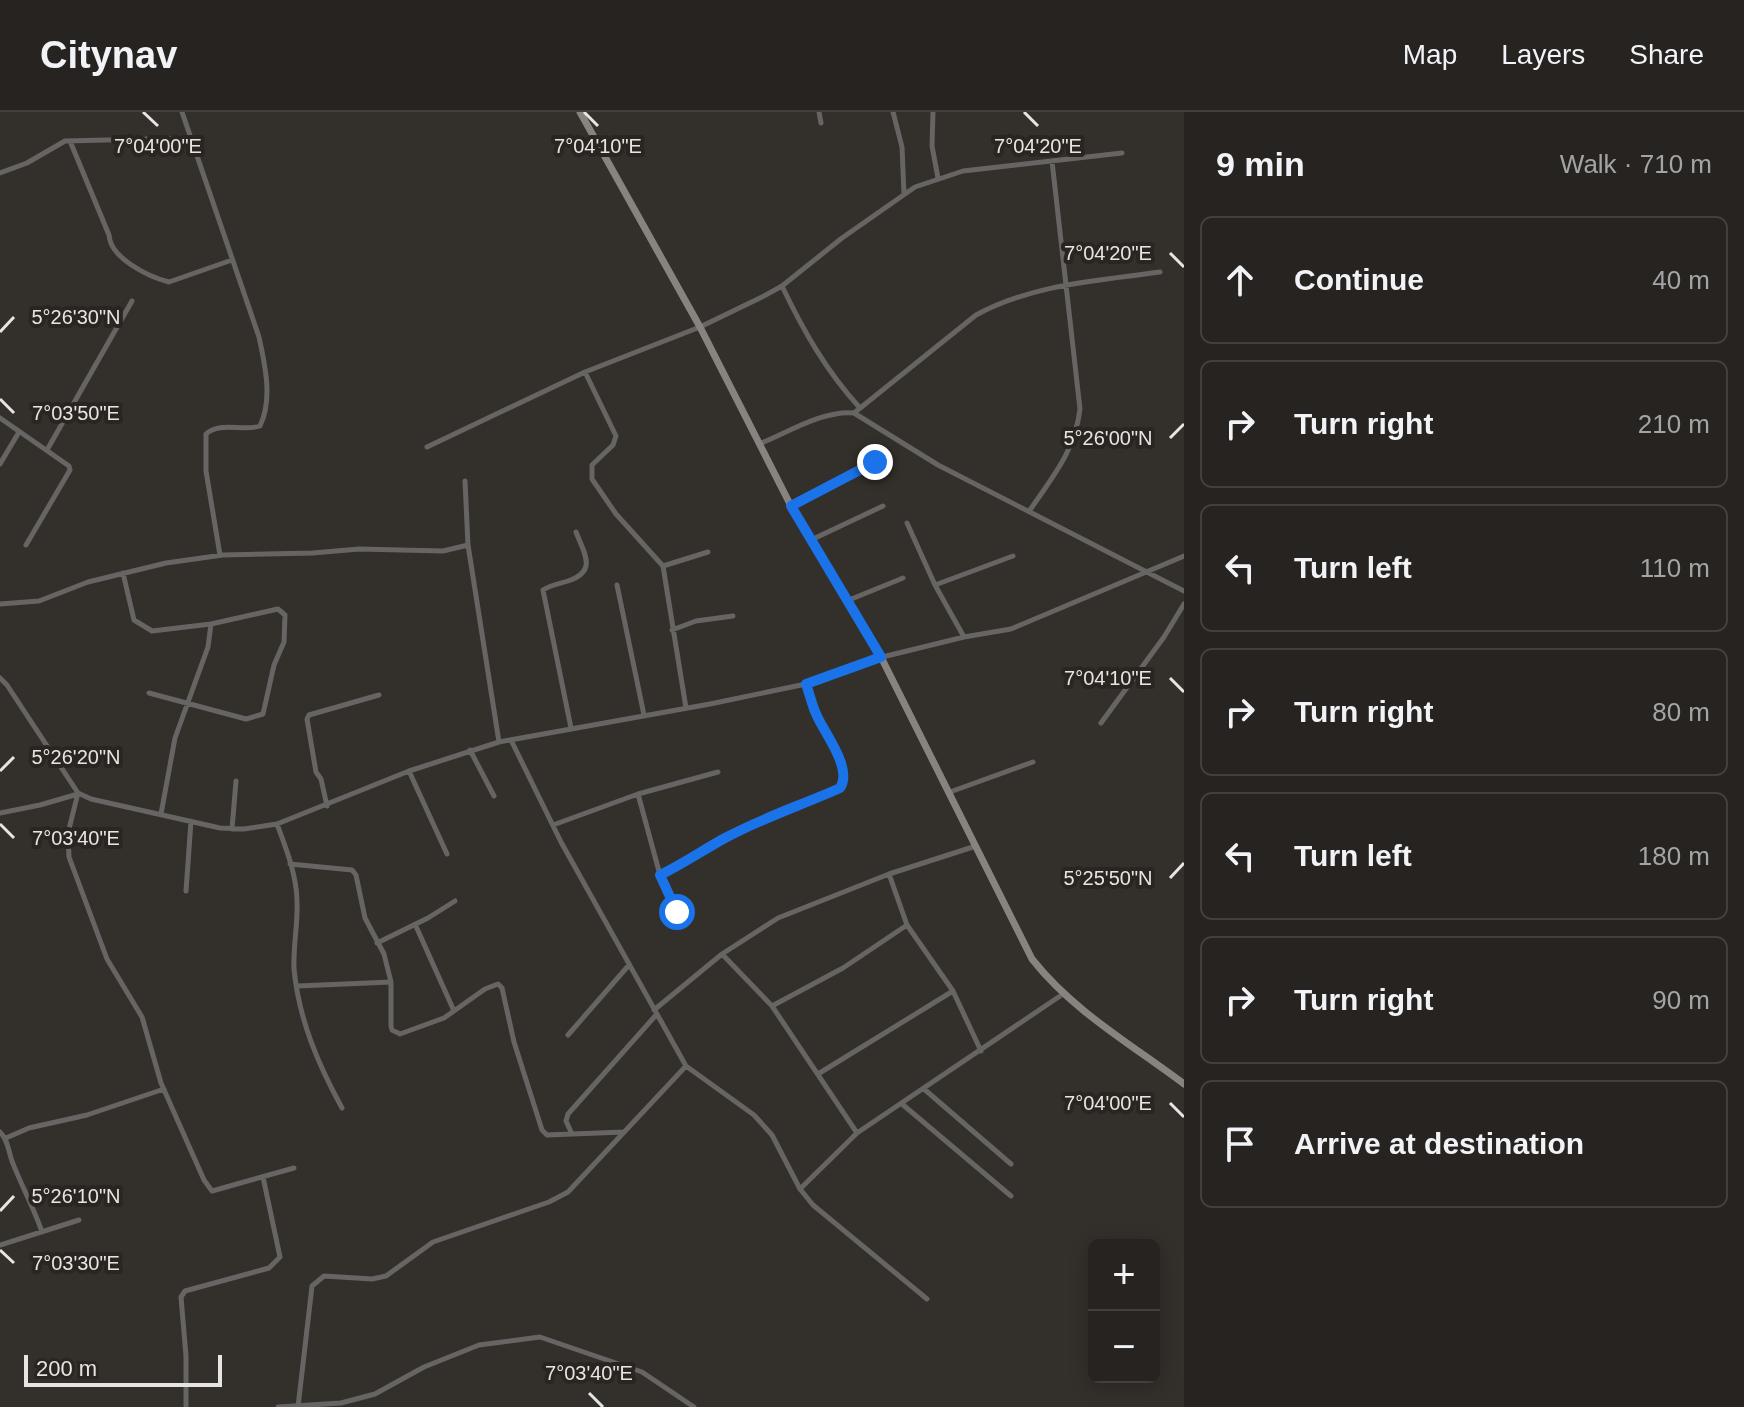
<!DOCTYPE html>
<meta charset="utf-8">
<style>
body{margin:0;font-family:Helvetica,sans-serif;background:#2e2b29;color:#f1f3f6}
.controls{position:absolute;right:24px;bottom:24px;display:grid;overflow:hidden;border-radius:12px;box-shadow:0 4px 20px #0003}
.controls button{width:72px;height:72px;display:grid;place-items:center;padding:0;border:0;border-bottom:2px solid #42403e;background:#262320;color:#f1f3f6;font:40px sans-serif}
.scale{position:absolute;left:24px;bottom:20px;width:198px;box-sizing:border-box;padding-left:8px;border:4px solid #e7e5e2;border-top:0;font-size:22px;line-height:28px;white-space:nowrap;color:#e7e5e2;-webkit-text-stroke:6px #292521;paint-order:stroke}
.stop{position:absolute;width:24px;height:24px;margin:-18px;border:6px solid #1a73e8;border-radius:50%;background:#fff}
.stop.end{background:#1a73e8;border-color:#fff;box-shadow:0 2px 8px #0008}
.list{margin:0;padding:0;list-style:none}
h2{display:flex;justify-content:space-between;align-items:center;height:104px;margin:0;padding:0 32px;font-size:34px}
h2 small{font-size:26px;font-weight:400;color:#a4a4a5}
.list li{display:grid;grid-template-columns:52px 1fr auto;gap:24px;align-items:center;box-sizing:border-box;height:128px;margin:0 16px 16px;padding:0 16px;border:2px solid #42403e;border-radius:12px}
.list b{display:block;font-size:30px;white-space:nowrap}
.list em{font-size:26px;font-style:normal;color:#a4a4a5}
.icon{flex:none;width:44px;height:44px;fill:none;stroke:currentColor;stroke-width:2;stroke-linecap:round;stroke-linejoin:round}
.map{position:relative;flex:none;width:1184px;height:1295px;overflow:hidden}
header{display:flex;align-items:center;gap:48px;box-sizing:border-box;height:112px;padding:0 40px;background:#262320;border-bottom:2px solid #42403e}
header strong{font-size:38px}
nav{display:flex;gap:44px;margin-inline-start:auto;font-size:28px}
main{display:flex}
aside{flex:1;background:#262320}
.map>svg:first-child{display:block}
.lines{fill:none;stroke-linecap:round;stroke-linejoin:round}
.street{stroke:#676563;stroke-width:5}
.secondary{stroke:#87837f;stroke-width:7}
.route{stroke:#1a73e8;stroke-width:10}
.ticks{fill:none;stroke:#e7e5e2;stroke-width:3}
.ticks-label{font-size:20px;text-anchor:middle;fill:#e7e5e2;stroke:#292521;stroke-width:8;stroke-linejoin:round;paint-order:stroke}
</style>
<header>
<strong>Citynav</strong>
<nav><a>Map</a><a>Layers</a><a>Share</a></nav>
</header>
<main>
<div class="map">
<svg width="1184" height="1295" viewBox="0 0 1184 1295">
<rect width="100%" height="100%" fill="#332f2a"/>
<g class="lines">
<path class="street" d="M182,0L259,225C265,253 273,287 260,314C243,320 220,309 206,322V359L220,443
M819,0L821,11
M893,0L902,35L904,82
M933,0L932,34L938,66
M70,29L109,123C110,146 149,165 169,170L232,148
M0,61L27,51L65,29L190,26
M782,174C803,218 826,259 860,296
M585,260L616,324L613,333L592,353V367L616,402L663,454L686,596
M854,301L976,203C1034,172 1096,169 1160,160
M0,306L69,354L70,358L26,433
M759,332C787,321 823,298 854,301L938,353L1184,479
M427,335L585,260L700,215L762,185L782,174L842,126L915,75L963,59L1122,41
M47,338L132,189
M0,352L19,320
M465,369L468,433L499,630
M791,394L875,350
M1030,398C1053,364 1075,339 1080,297L1052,49
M907,411L935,473L964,525
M813,427L883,394
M663,454L708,440
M123,461L134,508L152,519L211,512L278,497L285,503L284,530L274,553L263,602L246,607L149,581
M617,473L644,603
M935,473L1013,444
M849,488L903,466
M0,492L39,489L88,470L166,451L223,443L313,441L359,437L443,439L468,433
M672,518L696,509L733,504
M0,566L7,573L78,681L91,687L220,716L244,717L277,712L409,659L499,630L710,592L806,572L862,550L964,525L1011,517L1184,444
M1101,611L1164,525L1184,492
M571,616L543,478C550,473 559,472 568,469C598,459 584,441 576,420
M511,628L561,730L686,954L754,1003L772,1023L800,1077L813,1093L927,1187
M470,638L494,684
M409,659L447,742
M950,680L1033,650
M78,681L68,721L69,745L107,847L142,905L161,971L204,1068L212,1079L294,1056
M638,682L660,763L677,800
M327,694L321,667L316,660L307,607L309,603L379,583
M0,701L40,693L78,682
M161,702L175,626L208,535L211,512
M277,712C286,736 297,764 297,790C298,812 293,834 294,857C299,908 318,952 342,996
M553,713L638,682L718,660
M232,717L236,669
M290,752L352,758L356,763L365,806L384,842L391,870L298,874
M889,762L907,813L953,879L981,939
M660,763C683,752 703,738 725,726C762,706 802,693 840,676C853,657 825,622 817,604C813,594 810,583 806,572
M186,779L191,709
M415,812L454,899
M377,831L428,806L455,789
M722,842L772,894L857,1021
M391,870V914L392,918L400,922L444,906L485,877L498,872L502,876L514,930L542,1018L547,1023L624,1020
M772,894L843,856L907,813
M654,898L722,842L778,806L889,762L976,734
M568,923L629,853
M818,962L953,879
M924,977L1011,1052
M902,992L1011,1084
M0,1020C8,1028 8,1038 12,1049C21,1073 34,1096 42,1120
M572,1022L566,1009L568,1002L656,903
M6,1026L29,1016L87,1003L164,977
M800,1077L857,1021L1063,882
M0,1133L79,1108
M186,1295V1244L181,1185L185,1179L269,1156L280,1145L263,1065
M278,1295L341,1291L375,1282L424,1255L479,1233L540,1225L642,1260L694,1295
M298,1295L312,1174L324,1164L372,1167L386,1164L433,1130L549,1090L568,1080L686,954"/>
<path class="secondary" d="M580,0L700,215L791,394L881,545L1032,847C1074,900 1131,932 1184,972"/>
</g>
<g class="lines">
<path class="route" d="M677,800L660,763C683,752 703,738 725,726C762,706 802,693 840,676C853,657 825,622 817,604C812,594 810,583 806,572L881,545L791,394L875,350"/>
</g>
<path class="ticks" d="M143,0L158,14M584,0L598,14M1024,0L1038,14M1170,141L1184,155M0,220L14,205M0,287L14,301M1170,326L1184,312M1170,566L1184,580M0,659L14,645M0,712L14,726M1170,766L1184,751M1170,991L1184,1005M0,1099L14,1084M0,1138L14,1151M589,1281L603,1295"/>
<g class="ticks-label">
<text x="158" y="41">7°04'00"E</text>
<text x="598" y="41">7°04'10"E</text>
<text x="1038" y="41">7°04'20"E</text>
<text x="1108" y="148">7°04'20"E</text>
<text x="76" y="212">5°26'30"N</text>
<text x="76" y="308">7°03'50"E</text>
<text x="1108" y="333">5°26'00"N</text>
<text x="1108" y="573">7°04'10"E</text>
<text x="76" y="652">5°26'20"N</text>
<text x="76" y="733">7°03'40"E</text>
<text x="1108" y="773">5°25'50"N</text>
<text x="1108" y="998">7°04'00"E</text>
<text x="76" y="1091">5°26'10"N</text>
<text x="76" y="1158">7°03'30"E</text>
<text x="589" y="1268">7°03'40"E</text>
</g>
</svg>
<div class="controls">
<button>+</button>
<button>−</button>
</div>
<div class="scale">200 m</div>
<div class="stop" style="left:677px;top:800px"></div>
<div class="stop end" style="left:875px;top:350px"></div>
</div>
<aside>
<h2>9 min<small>Walk · 710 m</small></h2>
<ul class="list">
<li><svg class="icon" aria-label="ahead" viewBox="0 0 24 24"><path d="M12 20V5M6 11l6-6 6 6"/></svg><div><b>Continue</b></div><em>40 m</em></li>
<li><svg class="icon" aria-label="right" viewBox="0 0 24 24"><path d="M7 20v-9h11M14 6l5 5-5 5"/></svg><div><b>Turn right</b></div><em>210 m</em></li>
<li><svg class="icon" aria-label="left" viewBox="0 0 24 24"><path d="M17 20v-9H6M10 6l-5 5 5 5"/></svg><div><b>Turn left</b></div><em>110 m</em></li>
<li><svg class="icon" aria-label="right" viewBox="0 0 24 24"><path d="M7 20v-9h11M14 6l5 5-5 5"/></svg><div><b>Turn right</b></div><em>80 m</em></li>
<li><svg class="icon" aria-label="left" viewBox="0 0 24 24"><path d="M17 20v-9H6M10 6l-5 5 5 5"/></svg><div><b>Turn left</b></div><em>180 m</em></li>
<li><svg class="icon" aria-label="right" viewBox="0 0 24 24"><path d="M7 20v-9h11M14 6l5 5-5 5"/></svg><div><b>Turn right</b></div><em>90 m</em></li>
<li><svg class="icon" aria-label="arrive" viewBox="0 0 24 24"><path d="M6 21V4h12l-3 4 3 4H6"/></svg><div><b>Arrive at destination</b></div></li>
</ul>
</aside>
</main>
